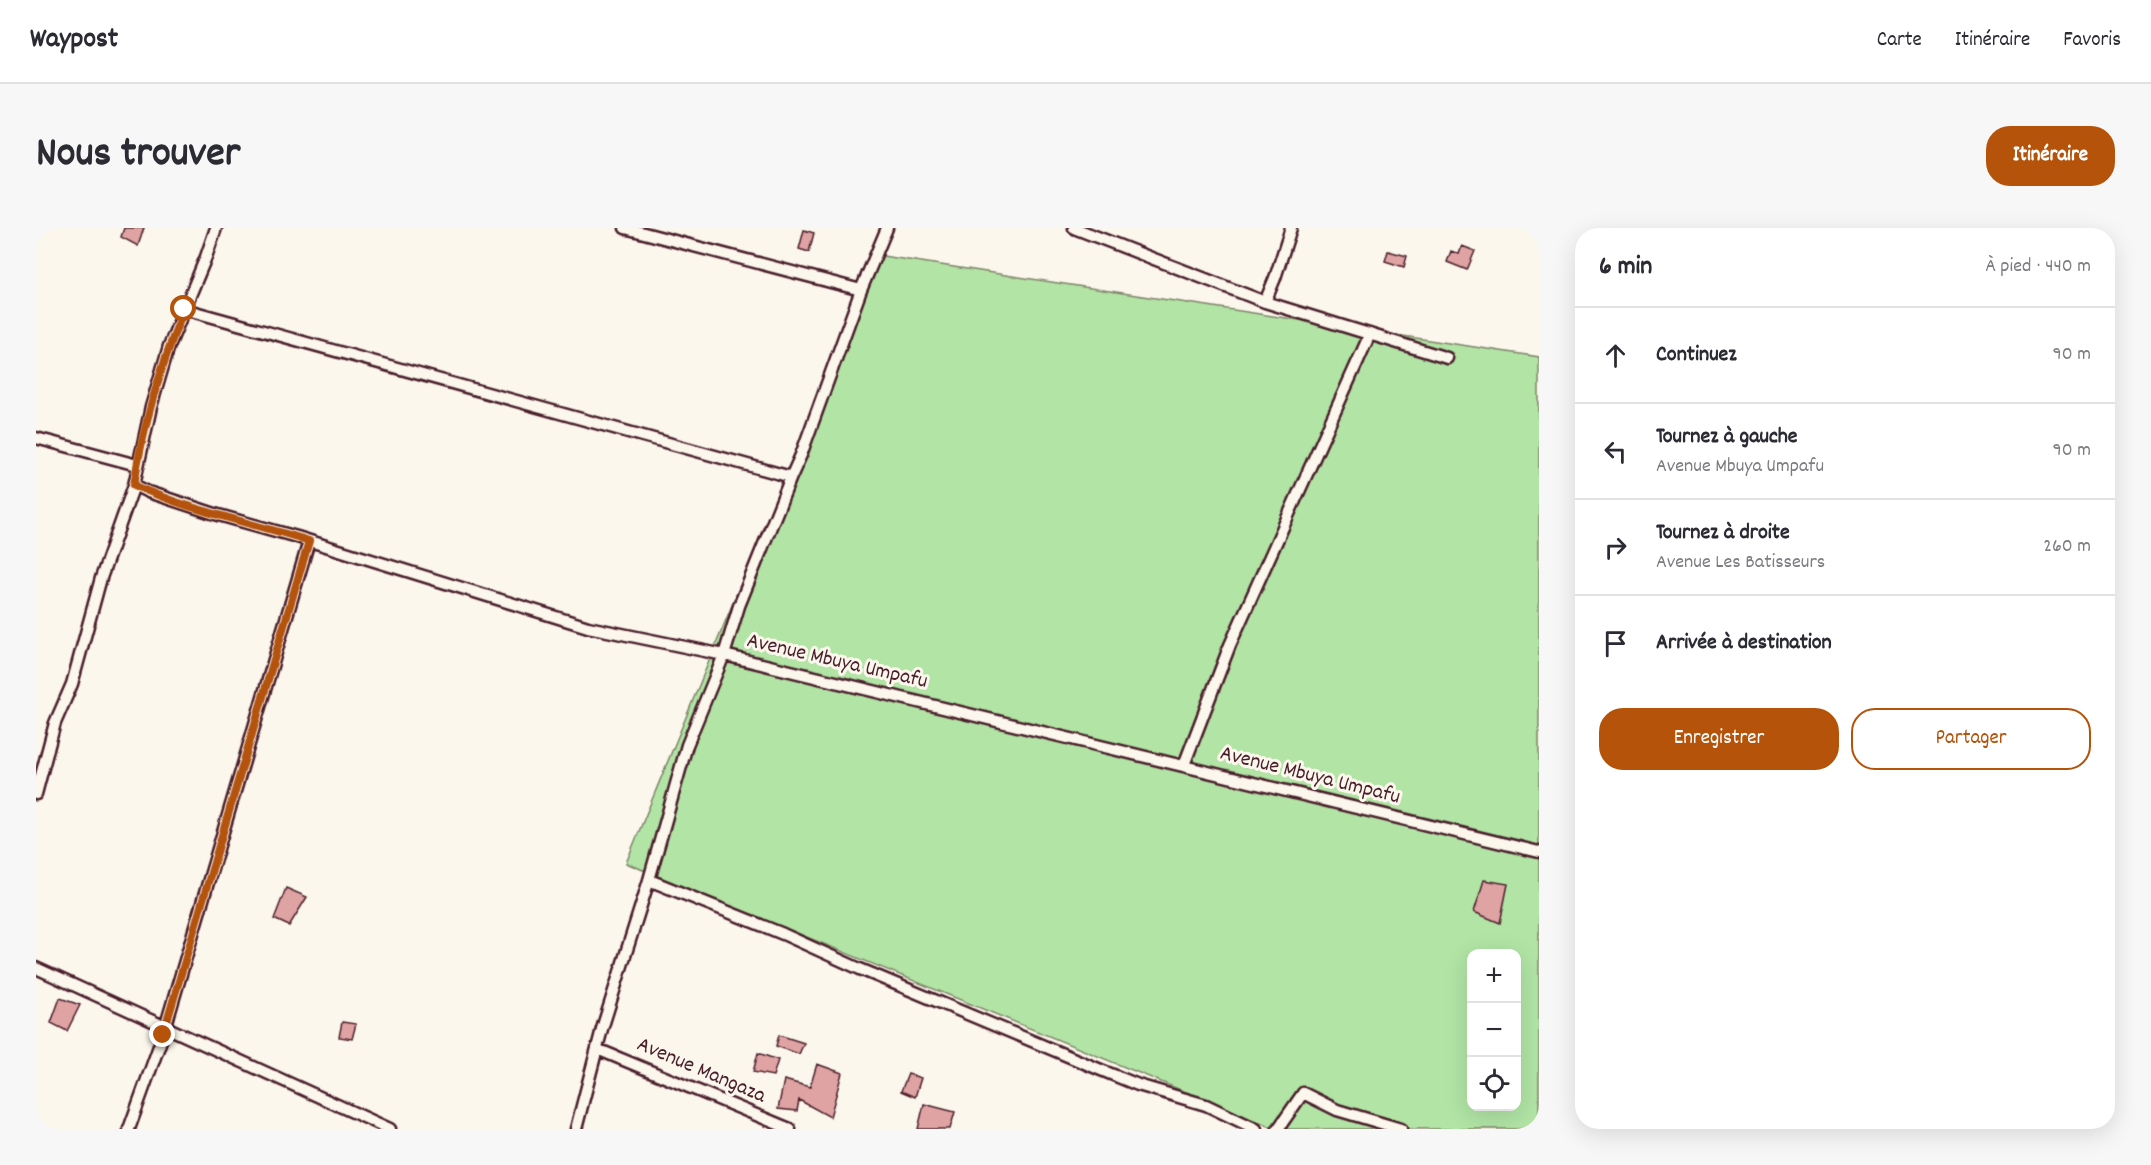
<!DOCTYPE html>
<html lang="fr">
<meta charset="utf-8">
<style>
body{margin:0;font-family:Dekko,sans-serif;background:#f7f7f7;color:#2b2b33}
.controls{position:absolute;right:18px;bottom:18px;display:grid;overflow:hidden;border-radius:12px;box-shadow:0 6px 24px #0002}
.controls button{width:54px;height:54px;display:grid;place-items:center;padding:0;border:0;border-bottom:2px solid #e1e1e2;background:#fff;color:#2b2b33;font:30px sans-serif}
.stop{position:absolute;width:18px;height:18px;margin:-14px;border:4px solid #b45309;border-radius:50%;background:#fff}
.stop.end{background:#b45309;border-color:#fff;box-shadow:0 2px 6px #0008}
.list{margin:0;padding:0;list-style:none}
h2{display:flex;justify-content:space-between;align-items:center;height:78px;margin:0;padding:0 24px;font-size:26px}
h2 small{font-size:20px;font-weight:400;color:#7c7c81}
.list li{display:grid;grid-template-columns:39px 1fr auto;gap:18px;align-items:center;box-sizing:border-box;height:96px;padding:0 24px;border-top:2px solid #e1e1e2}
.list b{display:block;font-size:22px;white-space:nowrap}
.list p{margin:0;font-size:20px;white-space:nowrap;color:#7c7c81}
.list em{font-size:20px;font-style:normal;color:#7c7c81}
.actions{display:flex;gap:12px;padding:18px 24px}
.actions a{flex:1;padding:14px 0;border:2px solid #b45309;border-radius:24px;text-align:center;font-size:21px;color:#b45309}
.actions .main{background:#b45309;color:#fff}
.icon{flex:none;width:33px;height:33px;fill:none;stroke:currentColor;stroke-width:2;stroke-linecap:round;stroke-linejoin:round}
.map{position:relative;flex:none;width:1503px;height:901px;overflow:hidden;border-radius:24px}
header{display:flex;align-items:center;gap:36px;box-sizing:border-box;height:84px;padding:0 30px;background:#fff;border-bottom:2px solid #e1e1e2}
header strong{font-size:28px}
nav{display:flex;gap:33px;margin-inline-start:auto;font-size:21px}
.intro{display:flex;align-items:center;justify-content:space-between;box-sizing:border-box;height:144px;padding:0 36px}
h1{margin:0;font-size:42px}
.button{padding:15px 27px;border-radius:24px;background:#b45309;color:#fff;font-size:21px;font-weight:700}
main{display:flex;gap:36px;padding:0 36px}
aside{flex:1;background:#fff;border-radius:24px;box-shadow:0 6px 24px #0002}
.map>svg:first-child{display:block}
.green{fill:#b1e4a5;stroke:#7e8268;stroke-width:1.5;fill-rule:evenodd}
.building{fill:#dea3a2;stroke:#4a1f2b;stroke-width:1.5}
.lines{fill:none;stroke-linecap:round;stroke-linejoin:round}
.street-casing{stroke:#4a1f2b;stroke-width:15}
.street{stroke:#fbf7ec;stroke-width:10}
.route{stroke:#b45309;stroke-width:8}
.labels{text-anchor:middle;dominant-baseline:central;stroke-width:6;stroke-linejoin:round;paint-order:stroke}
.street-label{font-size:22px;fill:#4a1f2b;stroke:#fbf7ec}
</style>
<header>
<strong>Waypost</strong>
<nav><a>Carte</a><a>Itinéraire</a><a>Favoris</a></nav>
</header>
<div class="intro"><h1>Nous trouver</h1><a class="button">Itinéraire</a></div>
<main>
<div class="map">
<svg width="1503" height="901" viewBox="0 0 1503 901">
<rect width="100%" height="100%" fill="#fbf7ec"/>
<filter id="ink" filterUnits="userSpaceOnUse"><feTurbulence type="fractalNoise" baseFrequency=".0167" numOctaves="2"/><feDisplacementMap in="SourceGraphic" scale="12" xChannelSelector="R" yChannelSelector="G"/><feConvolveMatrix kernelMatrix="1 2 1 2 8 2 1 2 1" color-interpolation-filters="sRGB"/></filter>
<g filter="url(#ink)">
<path class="green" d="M840,27L1503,129V901H1240L590,635ZM1436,726H1480V878H1436Z"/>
<path class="building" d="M88,0H108L102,18L85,9Z
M768,2L778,5L773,24L763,21Z
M1426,18L1439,23L1431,42L1411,34L1415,23L1423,26Z
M1352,23L1371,28L1368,39L1349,33Z
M1448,652L1472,656L1464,695L1438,684Z
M250,660L271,669L253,698L238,691Z
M24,770L44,777L31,803L15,795Z
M306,794L320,796L316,811L303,809Z
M743,807L768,815L763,826L740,818Z
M722,825L742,832L737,848L717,844Z
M781,836L806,845L794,889L763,872L761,883L742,881L748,852L774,859Z
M872,846L885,850L879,869L865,863Z
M888,876L919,884L914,901H882Z"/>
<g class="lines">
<defs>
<path id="street" d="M589,0L825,62
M1038,0L1229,74L1411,130
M1229,74L1239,50L1255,0
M148,81L755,249
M0,210L101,237
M98,257L112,264L179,286L261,309L552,399L688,427L1503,624
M1148,537L1194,417L1334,106
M0,566L19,495L36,456L65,350L98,257L115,179L133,118L170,29L180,0
M613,652L747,706L824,741L1065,842L1102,857L1170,877L1220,901
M0,740L354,901
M561,821L754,901
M93,901L127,807L273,313
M540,901L566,801L613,652L651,517L688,427L703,378L755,249L765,227L825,62L851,0
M1242,901L1267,865L1301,882L1365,901"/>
</defs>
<use href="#street" class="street-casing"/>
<use href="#street" class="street"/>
</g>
</g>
<g class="lines" filter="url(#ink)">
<path class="route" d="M127,807L273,313C215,294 153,283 98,257C107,197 125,137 148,81"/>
</g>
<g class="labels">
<g class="street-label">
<text transform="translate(801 434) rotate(13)">Avenue Mbuya Umpafu</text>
<text transform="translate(1274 548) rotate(14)">Avenue Mbuya Umpafu</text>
<text transform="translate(665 843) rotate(23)">Avenue Mangaza</text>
</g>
</g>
</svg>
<div class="controls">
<button>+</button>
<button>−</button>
<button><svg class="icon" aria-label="locate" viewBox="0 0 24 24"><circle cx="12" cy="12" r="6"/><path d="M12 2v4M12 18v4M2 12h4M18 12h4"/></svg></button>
</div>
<div class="stop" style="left:148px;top:81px"></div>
<div class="stop end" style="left:127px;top:807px"></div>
</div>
<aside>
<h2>6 min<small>À pied · 440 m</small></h2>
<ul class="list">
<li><svg class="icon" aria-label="ahead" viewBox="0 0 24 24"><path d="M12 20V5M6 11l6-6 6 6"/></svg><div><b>Continuez</b></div><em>90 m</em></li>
<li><svg class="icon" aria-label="left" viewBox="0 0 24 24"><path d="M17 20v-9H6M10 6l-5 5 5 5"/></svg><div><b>Tournez à gauche</b><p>Avenue Mbuya Umpafu</p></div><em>90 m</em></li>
<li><svg class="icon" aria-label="right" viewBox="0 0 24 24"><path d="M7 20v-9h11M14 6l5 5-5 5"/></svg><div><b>Tournez à droite</b><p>Avenue Les Batisseurs</p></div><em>260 m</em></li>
<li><svg class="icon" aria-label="arrive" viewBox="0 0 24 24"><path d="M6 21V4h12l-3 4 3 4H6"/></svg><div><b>Arrivée à destination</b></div></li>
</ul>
<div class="actions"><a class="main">Enregistrer</a><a>Partager</a></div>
</aside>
</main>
